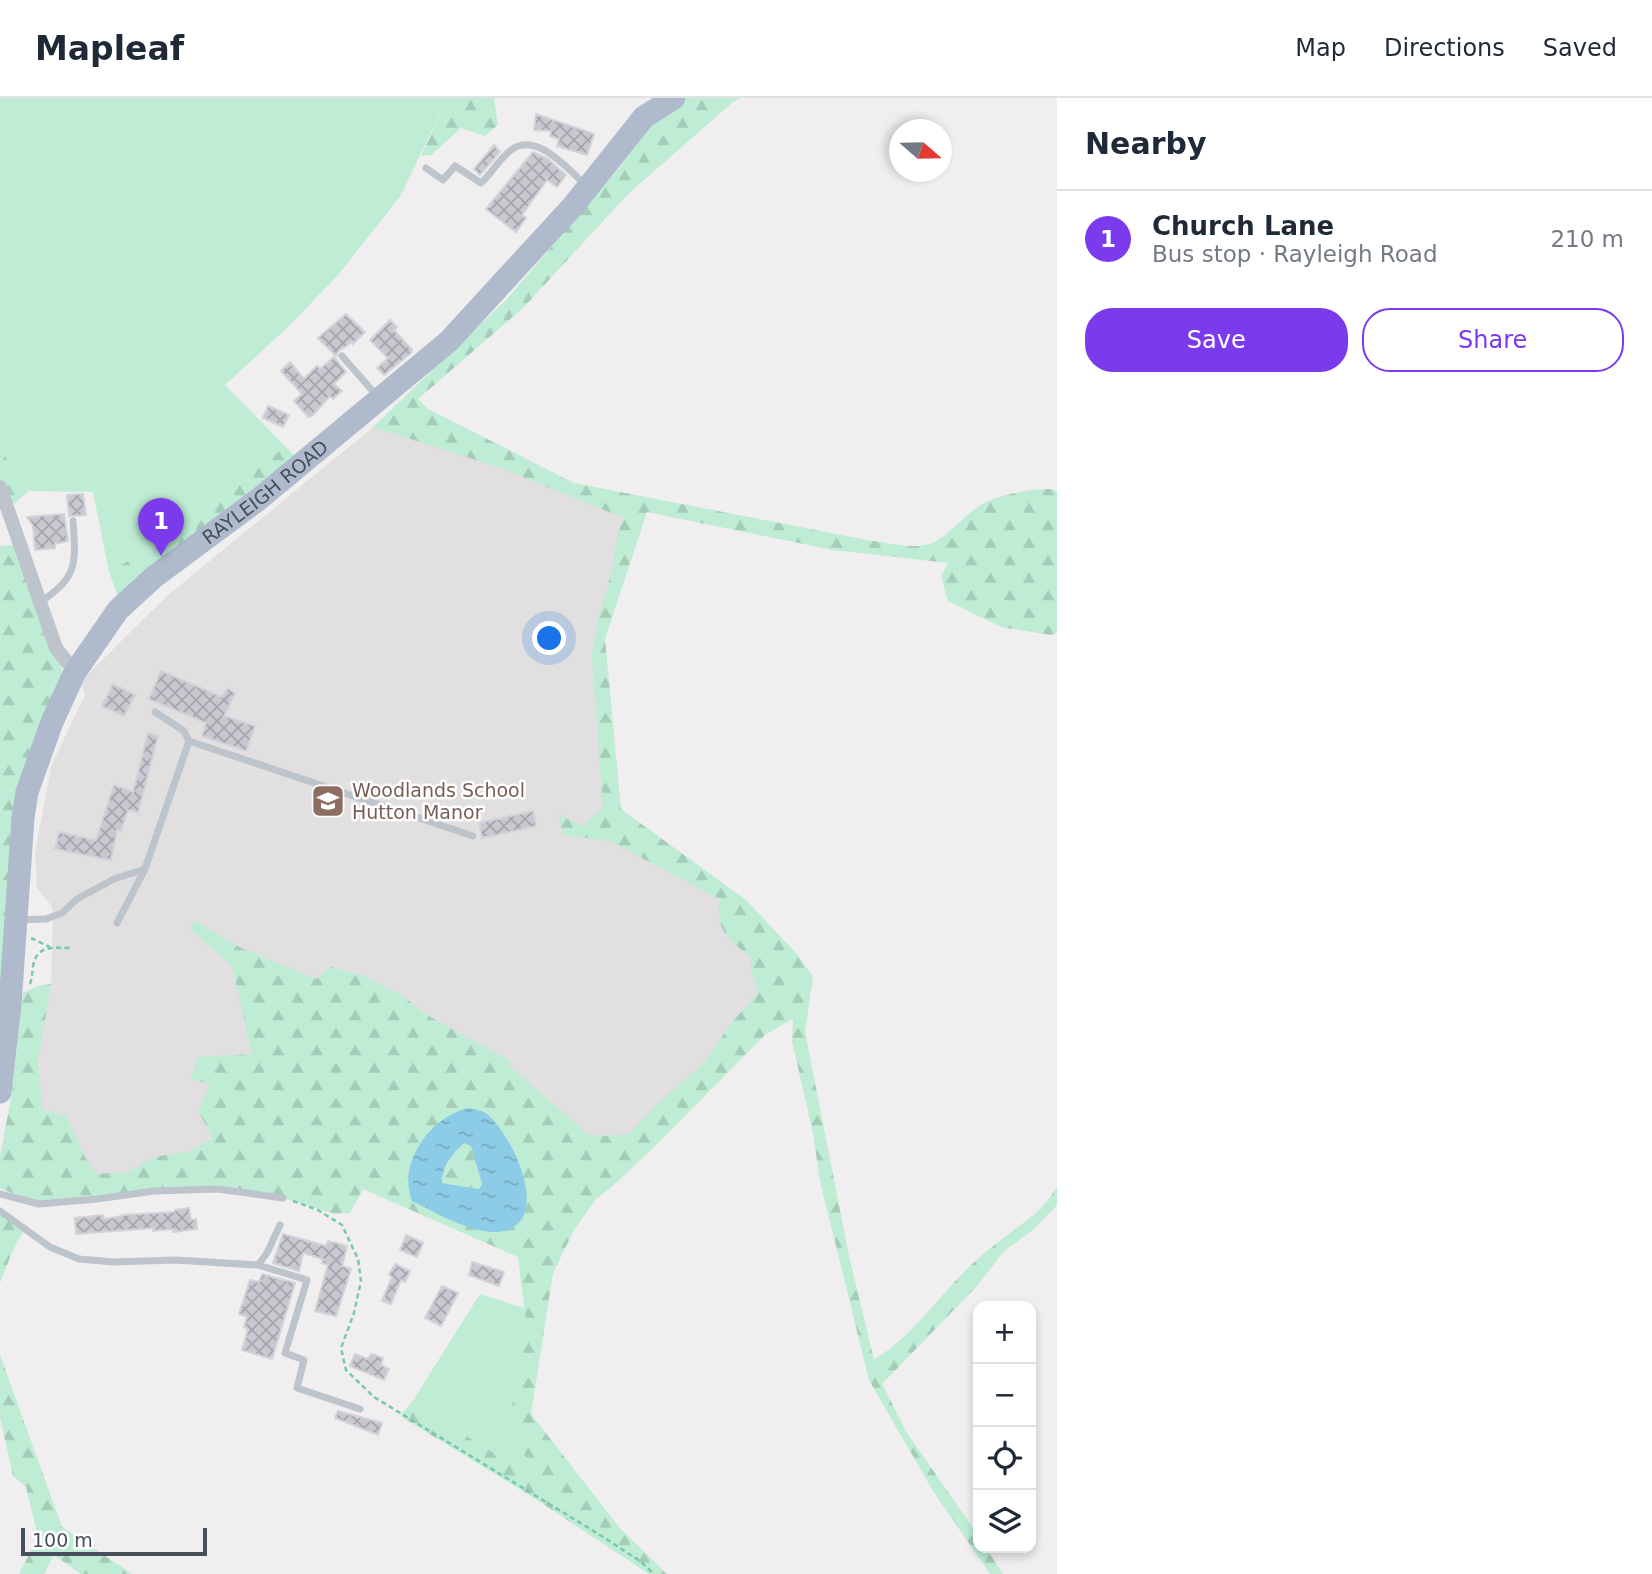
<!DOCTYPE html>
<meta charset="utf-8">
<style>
body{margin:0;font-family:"DejaVu Sans",sans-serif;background:#f6f6f7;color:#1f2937}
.controls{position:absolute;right:21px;bottom:21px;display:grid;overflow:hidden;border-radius:14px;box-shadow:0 4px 10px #0003}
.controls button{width:63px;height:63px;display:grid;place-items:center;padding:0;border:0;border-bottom:2px solid #e0e1e3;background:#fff;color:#1f2937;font:35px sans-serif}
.compass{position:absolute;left:889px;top:21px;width:63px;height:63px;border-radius:50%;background:#fff;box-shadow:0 4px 10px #0003;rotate:110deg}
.scale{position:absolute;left:21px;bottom:18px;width:186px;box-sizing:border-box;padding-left:7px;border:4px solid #474f5a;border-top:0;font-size:19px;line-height:24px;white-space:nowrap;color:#474f5a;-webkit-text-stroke:5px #fff;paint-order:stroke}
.you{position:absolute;left:550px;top:541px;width:24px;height:24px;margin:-18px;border:5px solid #fff;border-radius:50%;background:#1a73e8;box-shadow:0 0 0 10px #1a73e833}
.badge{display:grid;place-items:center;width:46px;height:46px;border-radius:50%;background:#7c3aed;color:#fff;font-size:23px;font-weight:700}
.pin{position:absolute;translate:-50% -58px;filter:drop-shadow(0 2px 4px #0008)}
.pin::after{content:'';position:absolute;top:37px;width:24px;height:21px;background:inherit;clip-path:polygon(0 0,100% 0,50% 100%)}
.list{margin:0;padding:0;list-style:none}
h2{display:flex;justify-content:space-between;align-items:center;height:91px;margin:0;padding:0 28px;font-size:30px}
h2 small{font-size:23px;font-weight:400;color:#747a83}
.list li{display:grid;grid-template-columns:46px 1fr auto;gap:21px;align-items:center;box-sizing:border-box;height:98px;padding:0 28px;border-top:2px solid #e0e1e3}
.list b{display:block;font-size:26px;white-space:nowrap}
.list p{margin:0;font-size:23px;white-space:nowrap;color:#747a83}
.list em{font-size:23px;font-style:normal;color:#747a83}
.actions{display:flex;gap:14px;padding:21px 28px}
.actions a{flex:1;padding:16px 0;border:2px solid #7c3aed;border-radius:28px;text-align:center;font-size:24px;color:#7c3aed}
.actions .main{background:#7c3aed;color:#fff}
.icon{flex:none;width:38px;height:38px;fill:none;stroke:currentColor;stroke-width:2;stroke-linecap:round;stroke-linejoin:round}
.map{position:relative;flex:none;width:1057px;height:1476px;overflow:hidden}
header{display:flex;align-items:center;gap:42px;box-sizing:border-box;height:98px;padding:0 35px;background:#fff;border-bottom:2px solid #e0e1e3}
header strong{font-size:33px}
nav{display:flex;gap:38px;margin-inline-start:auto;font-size:24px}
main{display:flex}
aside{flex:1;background:#fff}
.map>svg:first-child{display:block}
.education{fill:#e1dfdf}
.green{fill:#beecd4}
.forest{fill:url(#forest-firs);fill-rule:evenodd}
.water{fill:url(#water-ripples);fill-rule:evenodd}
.building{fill:url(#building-cross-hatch);stroke:#d2d3d9;stroke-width:2}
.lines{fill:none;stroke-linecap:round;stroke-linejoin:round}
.path{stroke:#77c9a8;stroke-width:2.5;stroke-dasharray:5 3.5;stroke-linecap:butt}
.service{stroke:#bdc4cc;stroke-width:7}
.minor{stroke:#bdc4cc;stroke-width:14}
.primary{stroke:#afbbcc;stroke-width:23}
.labels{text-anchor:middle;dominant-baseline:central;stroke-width:5;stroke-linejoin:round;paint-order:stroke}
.street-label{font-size:19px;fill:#474f5a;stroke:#fff}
.education-label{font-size:19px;fill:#785e54;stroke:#fff;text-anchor:start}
</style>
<header>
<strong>Mapleaf</strong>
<nav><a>Map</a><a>Directions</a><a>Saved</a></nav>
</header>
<main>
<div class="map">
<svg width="1057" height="1476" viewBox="0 0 1057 1476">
<defs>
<pattern id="forest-firs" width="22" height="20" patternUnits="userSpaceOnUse" patternTransform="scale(1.75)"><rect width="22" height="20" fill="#beecd4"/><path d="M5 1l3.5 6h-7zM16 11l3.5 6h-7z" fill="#a5ccb8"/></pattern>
<pattern id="water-ripples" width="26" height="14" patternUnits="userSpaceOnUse" patternTransform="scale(1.75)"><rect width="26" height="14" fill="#8dcce7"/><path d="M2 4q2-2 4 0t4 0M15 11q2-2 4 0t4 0" fill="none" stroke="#75a8be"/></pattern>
<pattern id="building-cross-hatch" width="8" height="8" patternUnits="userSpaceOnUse" patternTransform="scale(1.75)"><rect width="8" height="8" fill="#c8c9d0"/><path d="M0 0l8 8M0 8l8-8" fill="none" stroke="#a4a6ac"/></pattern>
</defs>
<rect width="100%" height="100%" fill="#f0eeee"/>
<path class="education" d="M394,312L635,417L599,539L615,710L798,864L621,1065L507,967L509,964L312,1083L131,1088L14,1057L28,980L51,886L53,815L51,807L37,790L35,754L52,666L85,597L82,587L86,578L168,497Z"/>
<path class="green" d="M0,0H447L401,97L339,176L288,229L225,287L285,348L191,426L109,474L93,394L29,393L13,376L0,345Z
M480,1196L524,1210L528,1240L517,1272L537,1368L534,1380L412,1304Z"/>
<path class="forest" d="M447,0H494L498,27L485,38L461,30L431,57L421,58Z
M684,0H741L733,4L627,97L524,209L418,301L428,311L574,385L872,443C891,445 914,452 932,445C951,437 965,415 984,405C996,398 1044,386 1057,393V535L1051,537L1001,529L948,503L941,478L948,465L833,452L647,414L605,541L621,711L746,802L798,857L813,879L805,934L849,1158L874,1262C911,1239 936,1202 966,1172C988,1150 1013,1134 1037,1114C1044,1108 1051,1098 1057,1089V1107L1034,1131L1004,1153L977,1188L882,1286L907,1335L978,1437V1450H986L1003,1476H990L933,1393L869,1282L820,1083L813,1035L792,943L793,921L766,936L656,1047L614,1087L596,1101L574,1132L553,1175L531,1316L619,1429L667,1476H649L534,1400L400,1318L412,1304L534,1380L537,1368L516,1350L512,1309L517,1272L528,1240L518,1159L363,1091L350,1115L335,1116L283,1100L218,1091L39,1106L0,1090V1059L11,1000L23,895L38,888L51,886L38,964L42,1012L66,1017L84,1057L96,1076L129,1074L154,1059L191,1053L213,1040L198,1013L210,987L191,981L197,959L252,956L232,868L190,831L195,823L241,850L316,881L331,869L364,878L403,898L425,916L510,963L508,967L588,1036L602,1038L629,1036L665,999L703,966L733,923L758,895L752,877L750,859C727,839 716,833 719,801L610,743L564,737L557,716L582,728L603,710L592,557L598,522L610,479L619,432L624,420L498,369L373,329L507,201L619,70L650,29ZM484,1013L506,1133C471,1133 443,1119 412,1103Z
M0,345L13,376L29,393L8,410L0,389Z
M285,348L302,365L122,509L109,474L191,426Z
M20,446L65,580L28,694L0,994V448Z
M464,1045L471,1047L482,1086L479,1091L442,1085C442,1067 452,1058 464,1045Z
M0,1116L25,1130L13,1152L0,1185Z
M0,1257L62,1429L132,1476H81L54,1457L44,1476H19L38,1439L26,1389L13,1378L0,1319Z"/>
<path class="water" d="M469,1010C473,1011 480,1012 484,1014C510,1031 554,1121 504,1133C477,1139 436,1115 412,1103C397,1066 430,1018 469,1010ZM464,1045L471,1048L482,1086L479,1091L442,1085C442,1067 452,1057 464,1045Z"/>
<path class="building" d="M536,16L594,36L587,57L557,48L559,41L550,38L551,33L534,32Z
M494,47L500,54L480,77L474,71Z
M533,54L548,61L566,77L557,89L547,82L522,117L526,120L516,134L486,111Z
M346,216L365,234L353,246L352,244L339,253L336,258L318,240Z
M390,222L397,229L394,232L412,252L411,255L384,277L377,270L388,260L370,242Z
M334,259L346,274L334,286L342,293L333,301L330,298L312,318L308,319L294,303L302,296L281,273L290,264L304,281L317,268L320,271Z
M268,308L289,317L283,329L263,320Z
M83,396L86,417L69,418L67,397Z
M64,416L68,443L55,446V450L35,452L33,428L27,419Z
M161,573L222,599L227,590L235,595L224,618L255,628L246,653L202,638L206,625L149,601Z
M113,586L135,597L124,618L102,608Z
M148,635L158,638L138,715L128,712L121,733L117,732L111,762L55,751L59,734L96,742L114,687L133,694Z
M533,713L536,728L482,740L479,725Z
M189,1110L191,1122L196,1121L197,1131L173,1134V1131L153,1133V1130L76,1136L75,1120L103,1117L104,1121L122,1118V1117L174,1114L175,1112Z
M283,1136L326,1148L328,1143L347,1148L342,1168L351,1171L336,1218L315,1213L328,1167L322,1165L323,1161L303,1155L299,1173L273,1165Z
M406,1137L423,1145L417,1159L400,1152Z
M472,1164L504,1174L499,1188L469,1177Z
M395,1166L410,1173L405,1184L401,1182L391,1206L382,1203L392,1179L389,1177Z
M262,1176L295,1185L272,1261L242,1252L248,1231L244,1229L247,1219L239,1216L250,1182L259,1184Z
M442,1188L458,1195L441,1228L425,1220Z
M355,1256L367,1261L372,1256L383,1260L381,1267L389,1271L384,1282L350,1268Z
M338,1313L382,1325L378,1337L335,1320Z"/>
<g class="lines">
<path class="path" d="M31,840L50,849
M30,886C32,880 32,876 33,869C36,846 54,850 73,850
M293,1103L318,1112L342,1127L358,1161L361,1183L354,1215L341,1250L346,1272L374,1299L600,1437L640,1463L654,1476"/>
<path class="service" d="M426,70L443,82L455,68L481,85C492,75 499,61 511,52C537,33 567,71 585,86
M342,258L377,298
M40,504C78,480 76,465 73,423
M155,614L184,633L189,643
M19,822L46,821L62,815L77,801L114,781L145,771L189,643L473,738
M117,825L145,771
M0,1096L39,1106L97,1101L154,1093L218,1091L283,1100
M0,1113L50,1149L79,1161L114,1164L175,1162L258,1167L307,1182L285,1255L304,1262L297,1290L360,1311
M258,1167L267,1155L280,1127"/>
<path class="minor" d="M0,389L56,550L75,574"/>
<path class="primary" id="s1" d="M0,994L10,907L23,720L27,694L52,624L75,574L118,512L154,479L259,401L449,243L573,108L644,19L674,0"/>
</g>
<defs>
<symbol id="school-square" viewBox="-11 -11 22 22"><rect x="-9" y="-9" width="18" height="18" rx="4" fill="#8d6e63" stroke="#fff"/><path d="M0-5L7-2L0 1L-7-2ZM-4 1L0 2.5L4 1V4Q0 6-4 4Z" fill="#fff"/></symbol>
</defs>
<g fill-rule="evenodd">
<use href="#school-square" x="309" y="684" width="38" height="38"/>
</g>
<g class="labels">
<g class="street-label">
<text stroke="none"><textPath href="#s1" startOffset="695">RAYLEIGH ROAD</textPath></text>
</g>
<g class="education-label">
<text x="352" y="692">Woodlands School<tspan x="352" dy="22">Hutton Manor</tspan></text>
</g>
</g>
</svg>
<div class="controls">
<button>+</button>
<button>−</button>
<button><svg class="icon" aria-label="locate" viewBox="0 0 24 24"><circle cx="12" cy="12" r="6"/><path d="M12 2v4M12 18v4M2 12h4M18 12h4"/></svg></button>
<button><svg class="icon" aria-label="layers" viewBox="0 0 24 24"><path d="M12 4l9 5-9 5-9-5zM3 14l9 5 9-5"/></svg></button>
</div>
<svg class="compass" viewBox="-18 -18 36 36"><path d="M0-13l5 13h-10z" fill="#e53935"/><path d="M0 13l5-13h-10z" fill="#747a83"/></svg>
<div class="scale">100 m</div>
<div class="you"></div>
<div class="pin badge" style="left:161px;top:458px">1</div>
</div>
<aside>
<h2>Nearby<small></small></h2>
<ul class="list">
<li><span class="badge">1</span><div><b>Church Lane</b><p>Bus stop · Rayleigh Road</p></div><em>210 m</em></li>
</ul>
<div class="actions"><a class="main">Save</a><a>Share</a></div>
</aside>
</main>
